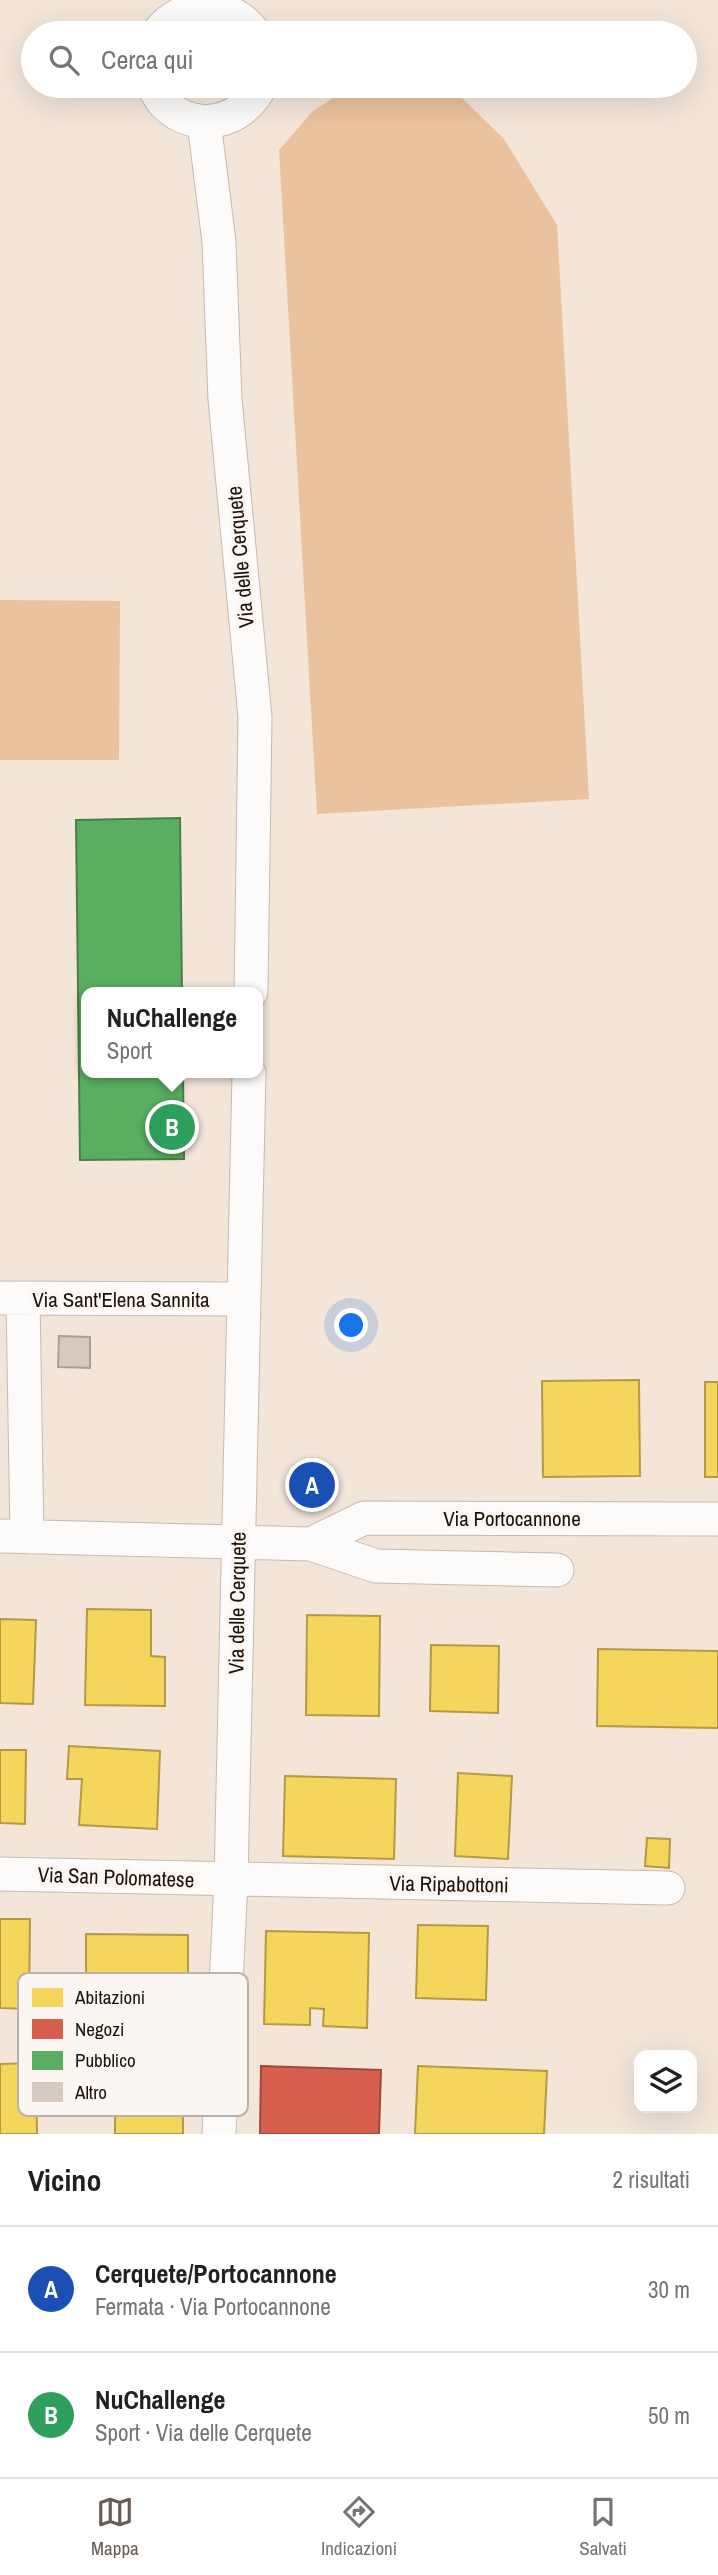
<!DOCTYPE html>
<html lang="it">
<meta charset="utf-8">
<style>
body{margin:0;font-family:"Archivo Narrow",sans-serif;background:#f2f2f2;color:#202124}
.controls{position:absolute;right:21px;bottom:21px;display:grid;overflow:hidden;border-radius:14px;box-shadow:0 7px 28px #0002}
.controls button{width:63px;height:63px;display:grid;place-items:center;padding:0;border:0;border-bottom:2px solid #e0e0e0;background:#fff;color:#202124;font:35px sans-serif}
.you{position:absolute;left:352px;top:1326px;width:24px;height:24px;margin:-18px;border:5px solid #fff;border-radius:50%;background:#1a73e8;box-shadow:0 0 0 10px #1a73e833}
.badge{display:grid;place-items:center;width:46px;height:46px;border-radius:50%;background:#675c53;color:#fff;font-size:23px;font-weight:700}
.pin{position:absolute;translate:-50% -50%;border:4px solid #fff;box-shadow:0 2px 7px #0006}
.popup{position:absolute;left:81px;top:987px;width:182px;height:91px;box-sizing:border-box;display:grid;place-content:center;border-radius:14px;background:#fff;filter:drop-shadow(0 2px 5px #0005);font-size:23px;white-space:nowrap;color:#757577}
.popup b{font-size:26px;color:#202124}
.popup::after{content:'';position:absolute;left:50%;top:100%;margin-left:-14px;border:14px solid transparent;border-top-color:#fff}
.list{margin:0;padding:0;list-style:none}
h2{display:flex;justify-content:space-between;align-items:center;height:91px;margin:0;padding:0 28px;font-size:30px}
h2 small{font-size:23px;font-weight:400;color:#757577}
.list li{display:grid;grid-template-columns:46px 1fr auto;gap:21px;align-items:center;box-sizing:border-box;height:126px;padding:0 28px;border-top:2px solid #e0e0e0}
.list b{display:block;font-size:26px;white-space:nowrap}
.list p{margin:0;font-size:23px;white-space:nowrap;color:#757577}
.list em{font-size:23px;font-style:normal;color:#757577}
.icon{flex:none;width:38px;height:38px;fill:none;stroke:currentColor;stroke-width:2;stroke-linecap:round;stroke-linejoin:round}
.map{position:relative;flex:none;width:718px;height:2134px;overflow:hidden}
.search{position:absolute;background:#fff;box-shadow:0 7px 28px #0002;left:21px;right:21px;top:21px;height:77px;display:flex;align-items:center;gap:18px;box-sizing:border-box;padding:0 24px;border-radius:38px;color:#757577;font-size:26px}
.sheet{height:343px;background:#fff}
nav{display:flex;justify-content:space-around;align-items:center;box-sizing:border-box;height:98px;border-top:2px solid #e0e0e0;background:#fff;font-size:19px;color:#757577}
nav a{display:grid;justify-items:center;gap:4px}
nav .on{color:#675c53}
.map>svg:first-child{display:block}
.forest{fill:#ebc29e}
.homes{fill:#f6d55c;stroke:#b49a44;stroke-width:2}
.shops{fill:#d6604d;stroke:#9e4939;stroke-width:2}
.public{fill:#5aae61;stroke:#477f47;stroke-width:2}
.building{fill:#d5c9c0;stroke:#aca199;stroke-width:2}
.lines{fill:none;stroke-linecap:round;stroke-linejoin:round}
.minor-casing{stroke:#c5bab0;stroke-width:35}
.minor{stroke:#fdfbf9;stroke-width:33}
.labels{text-anchor:middle;dominant-baseline:central;stroke-width:7;stroke-linejoin:round;paint-order:stroke}
.street-label{font-size:21px;fill:#1b120b;stroke:#fbf6f1}
.key{fill:#fbf6f1;stroke:#b8b2ac;stroke-width:2}
.key-label{font-size:19px;fill:#1b120b}
</style>
<div class="map">
<svg width="718" height="2134" viewBox="0 0 718 2134">
<rect width="100%" height="100%" fill="#f4e5d9"/>
<path class="forest" d="M353,86H442L457,93L504,139L557,225L589,799L317,814L279,150L313,111Z
M0,600L120,601L119,760H0Z"/>
<path class="homes" d="M639,1380L640,1476L543,1477L542,1381Z
M705,1382H718V1477H705Z
M87,1609L151,1610V1656L165,1657V1706L85,1705Z
M307,1615L380,1616L379,1716L306,1715Z
M0,1619L36,1620L33,1704L0,1703Z
M431,1645L499,1646L498,1713L430,1711Z
M598,1649L718,1651V1728L597,1726Z
M69,1746L160,1751L157,1829L79,1825L82,1779H67Z
M0,1750H26L25,1824L0,1823Z
M458,1773L512,1776L508,1859L455,1856Z
M285,1776L396,1779L394,1859L283,1856Z
M647,1838L670,1839L669,1868L645,1866Z
M0,1919H30L29,2009L0,2008Z
M418,1925L488,1926L486,2000L416,1998Z
M266,1931L369,1933L367,2028L323,2026L324,2009L310,2008V2025L264,2024Z
M86,1934L188,1935V1999L155,1998V2005H122V1999H86Z
M36,2063L37,2134H0V2064Z
M418,2066L547,2071L544,2134H415Z
M115,2079H183V2134H115Z"/>
<path class="shops" d="M261,2066L381,2070L379,2134H260Z"/>
<path class="public" d="M180,818L182,992H86V1073H183L184,1159L80,1160L76,820Z"/>
<path class="building" d="M59,1336L90,1337V1368L58,1367Z"/>
<g class="lines">
<defs>
<path id="minor" d="M158,33C183,0 231,0 254,33
M153,86C157,92 160,99 165,104C195,134 243,123 260,86
M204,122L219,242L225,399L255,717L251,992
M0,1298L243,1299
M23,1299L27,1537
M0,1536L311,1544L364,1518L718,1519
M311,1544L376,1566L557,1570
M0,1874L668,1888
M219,2134L231,1880L249,1073"/>
</defs>
<use href="#minor" class="minor-casing"/>
<use href="#minor" class="minor"/>
</g>
<g class="labels">
<g class="street-label">
<text transform="translate(240 557) rotate(-95)">Via delle Cerquete</text>
<text x="121" y="1299">Via Sant'Elena Sannita</text>
<text x="512" y="1518">Via Portocannone</text>
<text transform="translate(237 1603) rotate(-89)">Via delle Cerquete</text>
<text transform="translate(116 1877) rotate(2)">Via San Polomatese</text>
<text transform="translate(449 1884) rotate(1)">Via Ripabottoni</text>
</g>
</g>
<rect x="18" y="1973" width="230" height="143" rx="10" class="key"/>
<rect x="32" y="1988" width="31" height="19" fill="#f6d55c"/>
<rect x="32" y="2019" width="31" height="20" fill="#d6604d"/>
<rect x="32" y="2051" width="31" height="19" fill="#5aae61"/>
<rect x="32" y="2082" width="31" height="20" fill="#d5c9c0"/>
<g class="key-label">
<text x="75" y="2004">Abitazioni</text>
<text x="75" y="2036">Negozi</text>
<text x="75" y="2067">Pubblico</text>
<text x="75" y="2099">Altro</text>
</g>
</svg>
<div class="controls">
<button><svg class="icon" aria-label="layers" viewBox="0 0 24 24"><path d="M12 4l9 5-9 5-9-5zM3 14l9 5 9-5"/></svg></button>
</div>
<div class="you"></div>
<div class="pin badge" style="left:312px;top:1485px;background:#1a4fb4">A</div>
<div class="pin badge" style="left:172px;top:1127px;background:#2e9e5b">B</div>
<div class="popup"><b>NuChallenge</b>Sport</div>
<div class="search"><svg class="icon" aria-label="search" viewBox="0 0 24 24"><circle cx="10" cy="10" r="6"/><path d="M15 15l6 6"/></svg>Cerca qui</div>
</div>
<section class="sheet">
<h2>Vicino<small>2 risultati</small></h2>
<ul class="list">
<li><span class="badge" style="background:#1a4fb4">A</span><div><b>Cerquete/Portocannone</b><p>Fermata · Via Portocannone</p></div><em>30 m</em></li>
<li><span class="badge" style="background:#2e9e5b">B</span><div><b>NuChallenge</b><p>Sport · Via delle Cerquete</p></div><em>50 m</em></li>
</ul>
</section>
<nav>
<a class="on"><svg class="icon" aria-label="map" viewBox="0 0 24 24"><path d="M3 6l6-2 6 2 6-2v14l-6 2-6-2-6 2zM9 4v14M15 6v14"/></svg>Mappa</a>
<a><svg class="icon" aria-label="directions" viewBox="0 0 24 24"><path d="M12 3l9 9-9 9-9-9zM9 14v-3h6M13 9l2 2-2 2"/></svg>Indicazioni</a>
<a><svg class="icon" aria-label="saved" viewBox="0 0 24 24"><path d="M7 4h10v16l-5-4-5 4z"/></svg>Salvati</a>
</nav>
